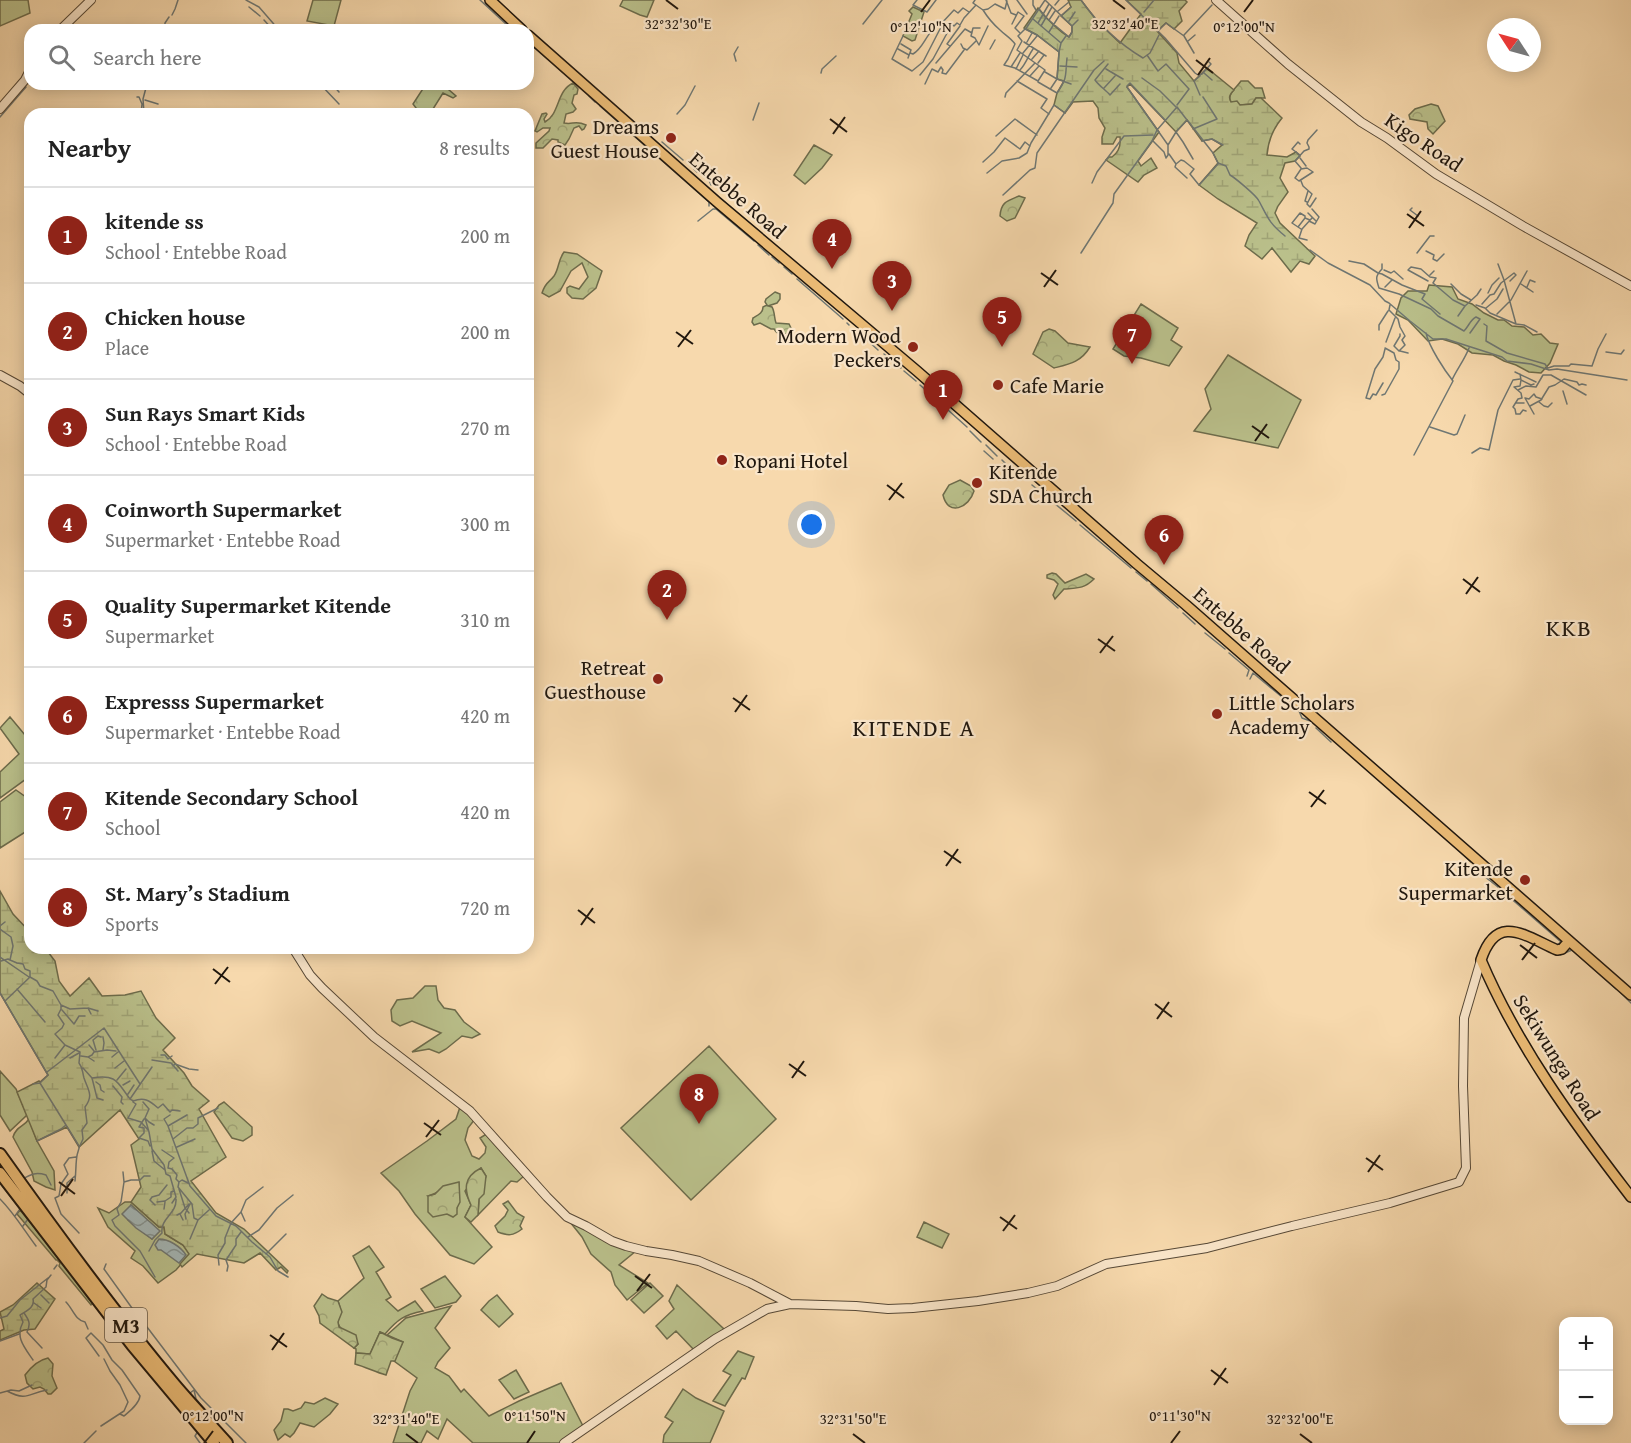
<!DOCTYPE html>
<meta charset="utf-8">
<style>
body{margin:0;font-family:"Gentium Book Plus",serif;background:#f6f6f6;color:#222}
.controls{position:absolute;right:18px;bottom:18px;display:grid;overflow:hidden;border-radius:12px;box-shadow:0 3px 15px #0003}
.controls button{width:54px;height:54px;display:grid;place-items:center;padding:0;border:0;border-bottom:2px solid #e0e0e0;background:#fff;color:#222;font:30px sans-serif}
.compass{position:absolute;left:1487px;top:18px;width:54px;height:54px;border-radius:50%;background:#fff;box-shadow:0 3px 15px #0003;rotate:306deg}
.you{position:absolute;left:812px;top:525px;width:21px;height:21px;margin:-15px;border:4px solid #fff;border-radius:50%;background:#1a73e8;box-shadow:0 0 0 9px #1a73e833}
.badge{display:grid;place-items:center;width:39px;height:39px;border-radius:50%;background:#8f2418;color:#fff;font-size:20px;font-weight:700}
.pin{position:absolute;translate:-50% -50px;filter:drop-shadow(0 2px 3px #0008)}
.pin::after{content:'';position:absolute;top:32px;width:21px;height:18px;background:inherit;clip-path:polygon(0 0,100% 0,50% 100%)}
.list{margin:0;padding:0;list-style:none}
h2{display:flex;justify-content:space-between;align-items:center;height:78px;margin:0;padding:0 24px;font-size:26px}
h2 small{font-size:20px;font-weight:400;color:#767676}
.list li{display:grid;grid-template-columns:39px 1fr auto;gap:18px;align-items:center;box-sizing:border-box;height:96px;padding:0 24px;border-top:2px solid #e0e0e0}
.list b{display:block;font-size:22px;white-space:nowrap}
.list p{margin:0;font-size:20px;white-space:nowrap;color:#767676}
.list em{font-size:20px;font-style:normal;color:#767676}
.icon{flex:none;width:33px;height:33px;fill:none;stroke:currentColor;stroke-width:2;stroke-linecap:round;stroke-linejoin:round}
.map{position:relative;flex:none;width:1631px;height:1443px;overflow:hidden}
.search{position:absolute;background:#fff;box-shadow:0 3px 15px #0003;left:24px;top:24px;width:510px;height:66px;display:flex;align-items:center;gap:15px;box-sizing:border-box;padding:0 21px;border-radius:18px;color:#767676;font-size:22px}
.panel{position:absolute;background:#fff;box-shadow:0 3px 15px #0003;left:24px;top:108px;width:510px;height:846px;border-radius:18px}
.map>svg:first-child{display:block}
.green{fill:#bac08b;stroke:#6d6c4c;stroke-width:1.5;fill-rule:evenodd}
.forest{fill:url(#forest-crowns);stroke:#6d6c4c;stroke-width:1.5}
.wetland{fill:url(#wetland-marsh);stroke:#6d6c4c;stroke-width:1.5}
.water{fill:url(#water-waves);stroke:#6f7773;stroke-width:1.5}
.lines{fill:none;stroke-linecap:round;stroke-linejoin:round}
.stream{stroke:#6f7773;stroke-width:1.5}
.minor-casing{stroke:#564836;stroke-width:10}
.major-casing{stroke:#20170e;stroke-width:12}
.highway-casing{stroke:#20170e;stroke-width:14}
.minor{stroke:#fae6ca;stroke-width:8}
.major{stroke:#ecbc76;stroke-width:9}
.highway{stroke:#ecbc76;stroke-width:10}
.ticks{fill:none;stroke:#20170e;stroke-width:2}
.poi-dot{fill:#8f2418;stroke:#fae6ca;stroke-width:2}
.labels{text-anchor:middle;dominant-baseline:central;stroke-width:4.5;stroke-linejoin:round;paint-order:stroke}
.shield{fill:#fae6ca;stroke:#615546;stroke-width:1.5}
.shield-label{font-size:20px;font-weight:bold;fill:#20170e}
.poi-label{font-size:21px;fill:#20170e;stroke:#fae6ca;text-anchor:end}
.street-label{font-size:21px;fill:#20170e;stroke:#fae6ca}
.quarter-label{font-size:24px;letter-spacing:1.5px;fill:#20170e;stroke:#fae6ca}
.ticks-label{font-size:15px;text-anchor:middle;fill:#20170e;stroke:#fae6ca;stroke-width:4.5;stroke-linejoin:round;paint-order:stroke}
</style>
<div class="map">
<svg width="1631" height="1443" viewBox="0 0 1631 1443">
<defs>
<pattern id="forest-crowns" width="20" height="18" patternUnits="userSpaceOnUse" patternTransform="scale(1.5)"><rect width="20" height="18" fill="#bac08b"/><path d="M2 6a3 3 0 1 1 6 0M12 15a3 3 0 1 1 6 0" fill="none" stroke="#a0a477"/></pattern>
<pattern id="wetland-marsh" width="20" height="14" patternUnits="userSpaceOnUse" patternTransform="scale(1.5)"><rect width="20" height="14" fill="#bac08b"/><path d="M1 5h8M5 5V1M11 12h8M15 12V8" fill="none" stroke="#a0a477"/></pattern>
<pattern id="water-waves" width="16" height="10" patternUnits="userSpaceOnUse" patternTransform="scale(1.5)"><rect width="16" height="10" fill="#a4b7b7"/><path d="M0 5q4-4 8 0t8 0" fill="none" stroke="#859493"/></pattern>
</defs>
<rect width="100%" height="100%" fill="#f7d9ad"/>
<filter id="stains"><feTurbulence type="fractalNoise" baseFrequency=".00333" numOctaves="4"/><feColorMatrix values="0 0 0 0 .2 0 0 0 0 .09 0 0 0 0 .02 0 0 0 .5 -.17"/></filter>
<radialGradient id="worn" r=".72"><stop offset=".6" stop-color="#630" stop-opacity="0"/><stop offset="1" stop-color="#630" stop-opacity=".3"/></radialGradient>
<path class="green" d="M0,0H28L30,13L0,26Z
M313,0H341L334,26L307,21Z
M623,0H654L647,17L640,15L620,6Z
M913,7L924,12L915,40L912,41L903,36L912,14L909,11Z
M814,145L832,155L822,168L805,184L794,175Z
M1429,285L1452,287L1458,299L1472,304L1484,313L1498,320H1504L1512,326L1524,327L1533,335L1541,334L1550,343L1558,344L1550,363L1541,373L1529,372L1516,365L1504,361L1493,355L1472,353L1458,344L1442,339L1428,341L1408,320L1396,314L1401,298L1408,291H1427Z
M1141,304L1178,328L1171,340L1182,347L1169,366L1141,358L1124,356L1113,349Z
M1228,355L1301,400L1278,448L1194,431L1211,409L1205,389Z
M10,717L30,741V776L0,798V772L19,754L0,728Z
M16,790L30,800V829L0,848V802Z
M425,986H436L438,1000L444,1008L455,1010L464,1022L480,1034L472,1038L462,1036L446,1049L439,1053L429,1049L412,1052L441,1033L412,1021L400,1026L392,1021L391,1010L397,1000L413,998Z
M709,1046L776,1119L691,1200L621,1128Z
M0,1071L16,1089L27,1115L10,1131L0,1115Z
M461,1104L475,1119L468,1128L465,1140L472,1156L479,1159L485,1153L486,1147L480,1138L488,1133L524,1176L517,1182L511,1181L478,1215L479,1199L486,1176L481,1168L465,1191L471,1205L465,1217L492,1247L474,1264L450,1255L415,1214L399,1191L381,1173L427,1141L456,1119ZM459,1183L457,1208L428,1196C439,1193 448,1185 459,1183Z
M29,1119L37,1141L54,1171L55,1190L46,1187L34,1181L32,1172L13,1137C16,1126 24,1127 29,1119Z
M125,1202H131L159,1227H164L165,1234L183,1245L190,1254L176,1270L158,1283L143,1266L131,1258L135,1251L108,1227L98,1208L109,1213ZM131,1205L159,1231L152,1239L128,1220Z
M20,1210L63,1262L93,1303L91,1305L59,1266L60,1263L57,1260H56L17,1214Z
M570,1222L636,1251L619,1265L648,1283L627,1300L615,1285L611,1272L591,1254L582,1237Z
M924,1222L949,1234L942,1248L917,1237Z
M369,1246L384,1267L376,1272L391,1297L386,1300L398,1311L415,1301L423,1311C404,1315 398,1319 385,1334L380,1332L370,1354L356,1353V1349L354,1348L358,1344C352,1338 337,1329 338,1321C340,1310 342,1313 338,1301L364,1278L353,1256Z
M445,1276L461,1296L456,1302L435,1308L421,1289Z
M650,1283L663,1296L644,1313L631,1300Z
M677,1285L725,1330L695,1351L676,1331L667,1339L656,1326L674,1309L669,1301Z
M497,1295L513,1314L499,1327L481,1310L489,1301Z
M451,1306L435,1328L450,1348L438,1362L435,1368L449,1376L461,1392L464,1389L489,1416L519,1401L561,1383L584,1428L560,1443H473L447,1419L438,1439L427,1431L421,1443H393L410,1391L417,1378L394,1361L403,1342L387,1335L406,1318Z
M738,1351L754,1357L745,1379L742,1378L725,1406L713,1401L731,1375L723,1371Z
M516,1370L529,1392L514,1399L499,1380Z
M683,1389L696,1398L724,1411L710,1443H663L664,1435L673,1422L665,1417Z
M325,1398L338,1404L330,1414L314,1427L300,1423L294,1433L290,1437L285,1434L278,1440L274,1430L281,1421L284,1409H288L293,1411L301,1408L305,1402L314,1404Z"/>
<path class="forest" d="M1241,81H1248L1255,88H1262L1265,98H1256L1252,104L1240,105L1231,102C1226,95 1237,87 1241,81Z
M573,83L578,89L577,94L574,95L572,103L576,109L573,112L566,114L564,123C573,125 575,120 586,125L584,129L582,130L579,126L574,128L569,139L565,145L558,142V140L552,139L543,148H536V143L549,131L550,128H543L537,132L535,131L542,114L546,113L547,114L544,119L545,122C560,114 556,91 573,83Z
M426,84H442L456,96L453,98L443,93L433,109L419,112L413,104Z
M1431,104L1438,106L1445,121L1433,134L1428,129L1427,122L1410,119L1409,115L1415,109Z
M1019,196L1025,198L1015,218L1007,221L1000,216C1001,202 1007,201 1019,196Z
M564,252L577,254L602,271L596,288L583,299L572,298L567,293V288L570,286L579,289L588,277L582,263L571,271L560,291L549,297L542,293C546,281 548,284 554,276C559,269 558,260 564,252Z
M775,292L780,294V299L777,303L768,306L772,307C775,312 774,318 776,323L789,324L791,328L790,331L786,334C780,334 777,334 774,329H771L760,323L754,325L752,322L753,318C758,315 763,313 763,307L767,305L765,302L766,299Z
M1049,329L1055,331L1068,343L1090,347C1081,362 1070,364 1054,368L1033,354L1043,332Z
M960,480L971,486L974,491C969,508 948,517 943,495L949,485Z
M1052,573L1056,574L1065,583L1086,574L1094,579C1084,589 1077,588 1064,589L1055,599L1053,595L1058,584L1054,580L1047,578V575Z
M224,1102L252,1127V1135L243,1141L232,1138L214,1112L219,1105Z
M481,1168L486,1176L484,1194L479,1199L478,1215L471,1222L465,1217L471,1205C464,1190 463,1177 481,1168Z
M459,1182L460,1202L457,1208V1214L453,1217L447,1214L433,1217L428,1212V1196L435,1194L443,1186Z
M508,1201L517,1213L524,1217L520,1226L522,1229C513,1236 508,1236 498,1232L495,1226L505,1216L508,1210L503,1204Z
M322,1294L328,1298L338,1301L342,1312L338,1322L339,1327L356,1335L358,1344L354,1348L320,1323L319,1316L314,1306Z
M380,1332L392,1338L403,1342L395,1361H391L386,1375C375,1372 366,1367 355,1364L356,1353L370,1354Z
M48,1358L53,1364L52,1376L57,1388L51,1394H48L44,1389L40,1387L33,1389L27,1383L25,1375C31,1367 38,1360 48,1358Z"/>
<path class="wetland" d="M1068,0H1081L1097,21L1120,43L1141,14L1126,0H1185L1187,2L1179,11L1182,21L1174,29L1166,23L1157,31L1177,53L1179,63L1194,81L1207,68L1234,90C1230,94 1228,97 1231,102L1237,101L1240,105L1252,104L1256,98H1261L1282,118C1273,129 1268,141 1267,155L1287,157L1296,152L1300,156L1295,161L1285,163L1280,178L1288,192L1278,206L1275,213L1280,223L1315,256L1309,264L1300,261L1291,272L1272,248L1262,259L1245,246L1249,235L1257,223L1218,199L1199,185L1218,163L1213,153L1222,145L1212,139L1202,141L1187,120L1176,132L1130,84L1127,87L1159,132L1138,161L1141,166L1151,158L1157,168L1144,175L1138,182L1106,160L1109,157H1112C1119,152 1121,145 1120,137H1117L1113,144H1102V137L1105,128L1099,118L1098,108L1093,101L1073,102L1065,113L1054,105L1057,93L1064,81L1057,79L1059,52L1037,35L1024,28L1038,8C1047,19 1057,30 1069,37L1072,32V26L1061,16L1071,7Z
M0,891L13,914L30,932V948H45L55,961L59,981L70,996L89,978L102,996L125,995L141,991L156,1018L175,1038L163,1050L184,1073L192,1086L209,1101L199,1109L226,1157L191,1181L216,1213L244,1229L288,1271L287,1273L281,1267L276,1270L260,1253L244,1263L197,1254L182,1267L180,1264L189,1254L183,1245L165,1234L164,1227H159L131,1202L141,1187L131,1145L139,1139L120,1110L79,1147L67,1127L37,1141L17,1092L39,1081L40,1082L48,1075L0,993Z
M37,1283L55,1299L35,1329L24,1330L0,1340V1331L4,1329L0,1312L13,1305Z"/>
<path class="water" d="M131,1205L160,1231L152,1239L136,1228L122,1214Z
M159,1239C169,1239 181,1247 186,1255L179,1263L161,1250H158L155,1245Z"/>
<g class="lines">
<path class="stream" d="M246,0L259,7L279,30
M480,0L507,25
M917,0L913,5L927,12L936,0
M975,0L973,3L983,10L988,9L995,4L1005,9L1007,1
M1006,0L1011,13L1016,15
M1017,0L1027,14
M1033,0V5L1036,10
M1081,0C1098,24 1118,43 1143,58L1150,53L1159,35
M1126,0L1165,38L1195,73L1198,75L1202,74L1211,64L1209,62
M1055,5L1059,0
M249,7L260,16
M1039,9L1045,17L1069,37L1072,32V27
M983,10C988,18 993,24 1000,30C1005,35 1011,38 1015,44L1008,59L1004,65L1015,68L1038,81L1045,70L1017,50L1022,41L1018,36L1027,27L1045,0L1072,26L1078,20
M1058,11L1069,2
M1144,12L1154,0
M172,15L175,9L178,0
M1062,15L1071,7
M1033,19L1061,43L1066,36
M264,20L273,30
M1049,20L1055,11
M1069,21L1075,12
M1038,23L1049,4
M863,24L882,0
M1012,24L1018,12L1024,16L1015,28L1020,33
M1041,26L1052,7
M511,28L513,30
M980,28H973L971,36L975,38L979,45L988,26
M1025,29L1037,35L1059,52L1061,43
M165,30V23L169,17
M1158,31L1166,23L1184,36L1194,53
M1049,32L1059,16
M1184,35L1212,5
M903,36L892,59L912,71L923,62L941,27L940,25L954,10L958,13L963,8L969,12
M1188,41L1195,35
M1024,42L1046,56
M1027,42L1032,33
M528,43L530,45
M901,44L911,50L908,58
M961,44L963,48L967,50L976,41
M950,46L947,44L960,26
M534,47L555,65
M898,49L909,55
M990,49L995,40
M910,53L913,54C925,47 926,31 940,25
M1023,53L1037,36
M1147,55L1158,71L1166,64L1189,89L1177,105
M1032,59L1039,51
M736,61L734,54L738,47
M936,63L965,29L972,33
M1038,63L1044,55
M1108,64L1095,80C1099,86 1106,90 1110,95L1120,84
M1060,66L1077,67
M1011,67L1020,53
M559,69L566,75
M1016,69L1023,55
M1106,69L1123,79
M1020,70C1026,64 1028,56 1033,49
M1045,72L1057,79L1071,84
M821,73L822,69L836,56
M1204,73L1212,80
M920,75L933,59L952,24L954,26L957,23L960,25L964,18L976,5
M1030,76L1039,66
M1200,76L1194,81L1200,95
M1142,78L1160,91L1177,108
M1017,81L1047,99L1041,108L1049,114
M1038,82L1057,93C1068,77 1065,76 1067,58
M320,84L339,104
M332,84L339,92
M925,84L932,69L938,72L941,67L943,70L942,73L946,74L964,50
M1127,86L1130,83L1165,120
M1127,87L1168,145
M1051,88L1057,79L1059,53
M1104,88L1115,76
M584,91L587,93
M589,96L595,102
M137,97H139L142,104L141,114
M1005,97L1006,93L1035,63
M145,100L158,104
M600,106L709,202V206
M144,113L143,99L147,84
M677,114L685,105L695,86
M0,117L26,87
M753,120L759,103
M1188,121L1213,153L1218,163L1226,166L1230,175C1235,178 1256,195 1259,201C1268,218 1269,223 1285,236
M1193,129L1217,119L1203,97
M996,136L1015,119L1037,135
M1153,141L1164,152L1166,158
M1202,141L1212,139L1223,145
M662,142L683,160
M1169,154L1176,164L1175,167L1187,178
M1300,155L1292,149L1298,142L1300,144
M1166,158L1168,155V145L1176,132
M1300,158L1306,166
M983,162L994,152L1005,138L1020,149L1025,142L1030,146
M1176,164L1181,160L1184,161L1194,169L1190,174L1199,185L1218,164
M1301,168L1295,161L1304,151L1309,149V147L1307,143L1308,140L1317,130
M1307,168L1313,172L1299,181L1295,178L1301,169Z
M694,169L697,172
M987,173L1002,161L1019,158L1027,153L1031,143L1054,105L1065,113
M710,177L709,180L711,185
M1301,181L1303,186L1312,194L1307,204L1310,207L1316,198
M1092,183L1097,172L1124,136L1153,135
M1003,195L1030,170L1035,168L1037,153L1094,70L1104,61
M1307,202L1305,201L1308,191
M1412,208L1410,210L1418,216
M1308,213L1316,221
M698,221L713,209H716L754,241
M1309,221L1315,224L1319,217L1312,209
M1298,227L1292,223L1300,213L1305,216V218L1310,220
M1301,229L1298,227L1305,218
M1307,240L1299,238L1302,229L1312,218
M758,245L769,255
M1310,250L1328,263L1370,285L1385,301L1389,303L1410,321L1433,339H1446L1502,357L1507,361L1531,364L1549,370L1557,369L1627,380
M1426,251L1434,255L1433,259L1437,261L1444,254
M1081,253L1113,203L1114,194L1152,141L1157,130L1177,107L1187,120L1176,132L1183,142L1193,159
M1417,253L1430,236H1434
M772,257L779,263
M1349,261L1364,264L1378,273L1382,274L1402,285L1425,294L1422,299L1440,314
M1382,264V269C1375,276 1376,279 1379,288L1399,294L1431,309L1438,316L1464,331C1469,326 1470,320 1476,317L1480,319L1470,333
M1498,264L1504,280L1516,324
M784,267L792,274
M1384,270L1391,273L1394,271L1403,279
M1430,275L1434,271
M797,279L843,319
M1428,281L1408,270L1411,267L1421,269L1430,277L1436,278L1433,283L1453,300L1465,306
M1451,284L1461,294L1471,300
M1521,284L1533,292
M1385,287L1392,280
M1527,287L1530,280L1535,282
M1488,293L1492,285L1499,278
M1482,304L1490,295L1494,294L1501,283L1514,273L1516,275L1510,281
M1390,305L1389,310L1398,319L1400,327L1405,336L1402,340L1405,345L1399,351L1394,346L1400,336V334
M1476,305L1485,308L1490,313L1516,324L1524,325L1537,332
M1486,308L1497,299L1503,289
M1497,314L1511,300L1527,271
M1458,316L1465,306L1477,295L1481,289
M847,323L849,325
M1484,324L1487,326L1486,341L1507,353L1545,364L1547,367
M854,329L862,336
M1379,330V325L1388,311
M867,340L878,350
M1386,342L1395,318
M1400,351L1408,353
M1606,352L1621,354L1624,350
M884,354L893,361
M897,366L901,368
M1545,369L1554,366H1569L1571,364L1592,366L1598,349L1606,334
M904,371L916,381
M1515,372L1536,382
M1520,374L1521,380L1520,386L1514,387L1521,393L1522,398L1518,399L1513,407L1515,409L1516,414H1520L1523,410L1526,411
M1452,380C1457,369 1465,359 1469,348
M1521,380L1531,385L1534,384
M1383,383L1376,395L1373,394L1370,399L1366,398L1375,369L1383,357L1385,349
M920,385L967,427
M1518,390L1526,386L1536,387L1543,375H1551L1586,395
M1563,391L1567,404
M1382,395L1385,394L1399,369V362L1396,360L1394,353L1385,348
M1539,402L1544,406L1548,407L1552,403
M1516,403H1524
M1530,406L1541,400L1549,387L1555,385L1564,379L1577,382L1579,385L1582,384L1586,385
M1534,414L1525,398L1529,399L1534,394L1536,397L1542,399
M1430,427L1454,435L1457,434L1465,415
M970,431L981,442
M986,445L997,456
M984,451L993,459
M1472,453L1480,448L1489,450L1498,410L1513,380L1520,379
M1414,455L1453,381C1445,371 1429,347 1426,333
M1002,460L1005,463
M1003,464L1004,465
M1011,468L1019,475
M1032,485L1076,521
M1080,525L1131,568
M1136,572L1147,581
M1151,584L1178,608
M1183,613L1195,624
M1205,633L1225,649
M1229,653L1249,670L1247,676
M1250,679L1253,673L1294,707
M1299,711L1302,718L1313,722
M1316,728L1331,742
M1391,792L1419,815
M1454,846L1471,862
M1480,873L1498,887
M1500,889L1561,942L1557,945
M0,926L5,922
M0,929L11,937L13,946L10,960L17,963L23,964L25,969L30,971V977L37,981L40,986L53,991L61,1005V1009L58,1015L64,1024L62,1028L55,1034L65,1045L80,1052L79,1063C83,1068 82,1071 84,1078C88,1090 94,1095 85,1107L87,1123L82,1130L83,1139C74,1156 77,1164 75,1181
M1560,955L1572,950L1616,989
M0,957L29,977
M1,961L8,959L10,960
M17,989L45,1022
M1620,992L1631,1003
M0,993L48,1075L40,1083L66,1125L61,1129L37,1141
M5,1001L30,977
M61,1005L70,1009L88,1008L91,1014
M88,1008L98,1011
M62,1010L74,1024L79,1016H85
M89,1045L94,1051
M96,1050L93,1040L98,1036L101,1037
M103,1050L104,1043L103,1037
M161,1055H165L168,1059L172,1056
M81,1056L88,1057L92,1055L94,1052L107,1050L116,1051
M88,1057L94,1061
M112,1057L118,1052
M55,1058L65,1045
M70,1058L79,1053
M152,1060L171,1063L178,1071
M174,1065L175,1064L189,1069L198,1070
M83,1068L92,1078C117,1074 117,1082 130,1099L152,1067
M115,1068L124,1061
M47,1072L104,1028L140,1084
M92,1078L97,1098L103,1100
M117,1080L126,1069
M96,1082L100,1085L101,1090L104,1092
M33,1084L40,1083
M123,1085L130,1081
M113,1086L122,1097L121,1102L123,1104
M128,1094L134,1085
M130,1099L133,1101C144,1097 149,1100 158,1108L163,1104L170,1112L172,1110L180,1111
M133,1102L136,1104L128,1118L141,1122L148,1130
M143,1102L149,1109L145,1118L149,1122L154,1125
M170,1115L164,1119L168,1126L187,1115
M145,1118L149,1132L152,1149L164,1165L166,1174L170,1176L176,1197L172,1203
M144,1119L139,1127L144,1128V1133L139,1138L148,1141L150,1146
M66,1125L79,1146
M168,1126L190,1186L216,1216L236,1226L252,1242L270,1257L278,1271L288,1277
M173,1139L187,1128H193L198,1124V1118L218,1108
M177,1147L195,1139
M162,1150L174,1158L169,1162L168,1168L172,1169L177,1175L176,1179L179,1182L178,1187L192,1204L194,1218L198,1220
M152,1151L154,1161L165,1170
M76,1157L69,1158L64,1165L68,1174L61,1184L59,1196L55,1198L61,1214L79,1233
M123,1172L124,1182L131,1180H140L144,1176H150
M23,1179C31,1174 36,1172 46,1175L51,1185
M124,1182L121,1202L117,1209L119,1215L112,1220L115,1226L140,1251L155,1277
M179,1182L182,1180L188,1183
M0,1183L20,1209L15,1216
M179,1189L185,1208L189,1213
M67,1193V1183L75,1176
M0,1199C14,1213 24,1230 36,1246
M157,1202L165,1201L171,1197V1192L174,1191
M155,1205L150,1200L152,1197L159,1195L167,1185
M164,1209L165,1202
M180,1214L183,1220
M177,1215L181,1213L189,1204
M186,1219L185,1214L190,1204
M245,1221L241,1212L246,1200L263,1187
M23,1226L28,1219
M248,1237L259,1230L277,1208L293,1195
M190,1239L198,1220L209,1210
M149,1251L155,1240L162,1233C160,1218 177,1214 176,1199
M266,1254L286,1234
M106,1264L104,1269L142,1322
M219,1265L218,1255L225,1243V1238L231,1223L241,1212
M54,1269L57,1265
M227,1271L228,1266L226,1260L236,1245V1239L241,1232
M41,1295L49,1303
M66,1302C73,1309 75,1320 85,1322L88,1329
M34,1303L41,1308
M24,1313C29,1320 31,1324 27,1332L42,1348
M0,1318L7,1316L20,1300L48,1278
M147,1327L201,1398L246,1443
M0,1341L19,1334
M99,1356L86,1338L91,1333L103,1345L112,1360L122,1370L140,1396C139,1404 130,1411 124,1416L120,1414
M33,1360C24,1347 15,1337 23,1322L20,1315C26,1311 35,1308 33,1299L46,1287L47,1280L51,1275
M7,1391C28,1402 28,1393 47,1390
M0,1393L11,1390L19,1391L32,1385
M190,1393L194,1390L196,1399L219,1426
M101,1426L124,1411L128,1402L120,1385L110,1371L104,1359
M198,1431L195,1436L200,1443
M84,1443L96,1431"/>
<defs>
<path id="minor" d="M1216,0L1288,64L1361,122L1387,138L1436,174L1523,226L1631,286
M60,30L91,0
M0,109L25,80L30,70
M0,375L20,386L30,394
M293,948L310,975L322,988L374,1037L470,1111L547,1197L567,1217L586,1226L612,1241L626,1246L646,1251L672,1255L699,1261L750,1283L790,1304
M564,1443L715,1339L767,1309L790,1304L856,1306L888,1309L913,1308L978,1301L1028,1293L1057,1286L1106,1264L1207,1248L1292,1226L1390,1203L1459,1182L1466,1168L1463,1086L1464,1018L1481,960"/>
<path id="major" d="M490,0L522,30
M528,35L717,202L917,371L1137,564L1186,605L1631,995
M1569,941L1562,949L1557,950C1525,936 1497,912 1481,960C1518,1047 1574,1123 1631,1197"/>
<path id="highway" d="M0,1154C56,1233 113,1311 175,1385C192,1405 210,1424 227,1443
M0,1173L132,1345L214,1443"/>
</defs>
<use href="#minor" class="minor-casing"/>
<use href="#major" class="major-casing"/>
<use href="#highway" class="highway-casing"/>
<use href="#minor" class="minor"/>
<use href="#major" class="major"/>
<use href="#highway" class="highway"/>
</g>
<path class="ticks" d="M666,0L678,9M1113,0L1125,9M921,12L930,0M1244,12L1253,0M1196,60L1213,73M1198,75L1210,58M830,119L847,132M833,134L845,117M1407,214L1424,226M1409,228L1421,211M1041,273L1058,285M1044,287L1056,270M676,332L693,344M678,347L691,330M1252,426L1269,438M1255,441L1267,424M887,485L904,498M889,500L902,483M1463,579L1480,592M1466,594L1478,577M1098,639L1115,651M1100,653L1113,636M733,698L750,710M735,712L747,695M1309,792L1326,804M1311,807L1324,790M944,851L961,863M946,866L958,849M578,910L595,923M581,925L593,908M1520,945L1537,958M1522,960L1535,943M213,969L230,982M215,984L228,967M1155,1004L1172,1017M1157,1019L1169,1002M789,1064L806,1076M792,1078L804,1061M424,1123L441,1135M426,1137L439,1120M1366,1158L1383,1170M1368,1172L1380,1155M59,1182L75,1194M61,1196L73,1179M1000,1217L1017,1229M1003,1231L1015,1215M635,1276L652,1288M637,1291L650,1274M270,1335L287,1347M272,1350L284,1333M1211,1370L1228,1383M1214,1385L1226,1368M406,1434L418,1443M853,1434L865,1443M1300,1434L1312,1443M204,1443L213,1431M527,1443L535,1431M1171,1443L1180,1431"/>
<g class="poi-dot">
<circle cx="671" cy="138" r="6"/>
<circle cx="913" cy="347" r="6"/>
<circle cx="998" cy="385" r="6"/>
<circle cx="722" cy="460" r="6"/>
<circle cx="977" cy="483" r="6"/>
<circle cx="658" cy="679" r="6"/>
<circle cx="1217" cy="714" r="6"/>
<circle cx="1525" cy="880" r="6"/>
</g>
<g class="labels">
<rect class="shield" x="105" y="1308" width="42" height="34" rx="4.5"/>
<g class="shield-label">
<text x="126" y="1325">M3</text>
</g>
<g class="poi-label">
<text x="659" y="126">Dreams<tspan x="659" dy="24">Guest House</tspan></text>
<text x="901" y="335">Modern Wood<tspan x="901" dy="24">Peckers</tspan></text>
<text x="1010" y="385" text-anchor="start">Cafe Marie</text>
<text x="734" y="460" text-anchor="start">Ropani Hotel</text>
<text x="989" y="471" text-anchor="start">Kitende<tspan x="989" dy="24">SDA Church</tspan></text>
<text x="646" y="667">Retreat<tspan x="646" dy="24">Guesthouse</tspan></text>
<text x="1229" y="702" text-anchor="start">Little Scholars<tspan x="1229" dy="24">Academy</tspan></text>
<text x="1513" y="868">Kitende<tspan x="1513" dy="24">Supermarket</tspan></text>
</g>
<g class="street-label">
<text transform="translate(1424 142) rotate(34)">Kigo Road</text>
<text transform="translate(738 195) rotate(41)">Entebbe Road</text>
<text transform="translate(1242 630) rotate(41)">Entebbe Road</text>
<text transform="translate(1557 1057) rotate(58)">Sekiwunga Road</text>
</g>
<g class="quarter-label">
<text x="1569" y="627">KKB</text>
<text x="914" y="727">KITENDE A</text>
</g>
</g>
<g class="ticks-label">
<text x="678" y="29">32°32'30"E</text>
<text x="1125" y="29">32°32'40"E</text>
<text x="921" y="32">0°12'10"N</text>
<text x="1244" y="32">0°12'00"N</text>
<text x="213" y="1421">0°12'00"N</text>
<text x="535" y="1421">0°11'50"N</text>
<text x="1180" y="1421">0°11'30"N</text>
<text x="406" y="1424">32°31'40"E</text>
<text x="853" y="1424">32°31'50"E</text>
<text x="1300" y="1424">32°32'00"E</text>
</g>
<rect width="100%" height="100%" filter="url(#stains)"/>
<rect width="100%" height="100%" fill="url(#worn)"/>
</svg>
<div class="controls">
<button>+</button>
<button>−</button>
</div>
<svg class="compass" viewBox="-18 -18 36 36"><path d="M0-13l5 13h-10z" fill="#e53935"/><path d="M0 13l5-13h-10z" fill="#767676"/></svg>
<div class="you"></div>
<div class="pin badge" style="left:943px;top:420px">1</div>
<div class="pin badge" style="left:667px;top:620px">2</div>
<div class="pin badge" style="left:892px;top:311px">3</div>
<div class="pin badge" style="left:832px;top:269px">4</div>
<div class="pin badge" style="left:1002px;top:347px">5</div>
<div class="pin badge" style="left:1164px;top:565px">6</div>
<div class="pin badge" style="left:1132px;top:364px">7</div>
<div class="pin badge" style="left:699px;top:1124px">8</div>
<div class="search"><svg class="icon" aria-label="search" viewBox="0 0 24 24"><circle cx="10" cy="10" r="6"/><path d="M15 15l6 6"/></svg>Search here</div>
<section class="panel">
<h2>Nearby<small>8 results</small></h2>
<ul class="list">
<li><span class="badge">1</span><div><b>kitende ss</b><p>School · Entebbe Road</p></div><em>200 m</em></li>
<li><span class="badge">2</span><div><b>Chicken house</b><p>Place</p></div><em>200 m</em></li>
<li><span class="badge">3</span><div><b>Sun Rays Smart Kids</b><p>School · Entebbe Road</p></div><em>270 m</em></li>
<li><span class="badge">4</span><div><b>Coinworth Supermarket</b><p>Supermarket · Entebbe Road</p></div><em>300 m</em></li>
<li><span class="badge">5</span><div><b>Quality Supermarket Kitende</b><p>Supermarket</p></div><em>310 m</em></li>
<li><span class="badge">6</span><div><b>Expresss Supermarket</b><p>Supermarket · Entebbe Road</p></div><em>420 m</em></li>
<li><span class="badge">7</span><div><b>Kitende Secondary School</b><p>School</p></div><em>420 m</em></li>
<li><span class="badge">8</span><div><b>St. Mary’s Stadium</b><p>Sports</p></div><em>720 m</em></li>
</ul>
</section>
</div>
